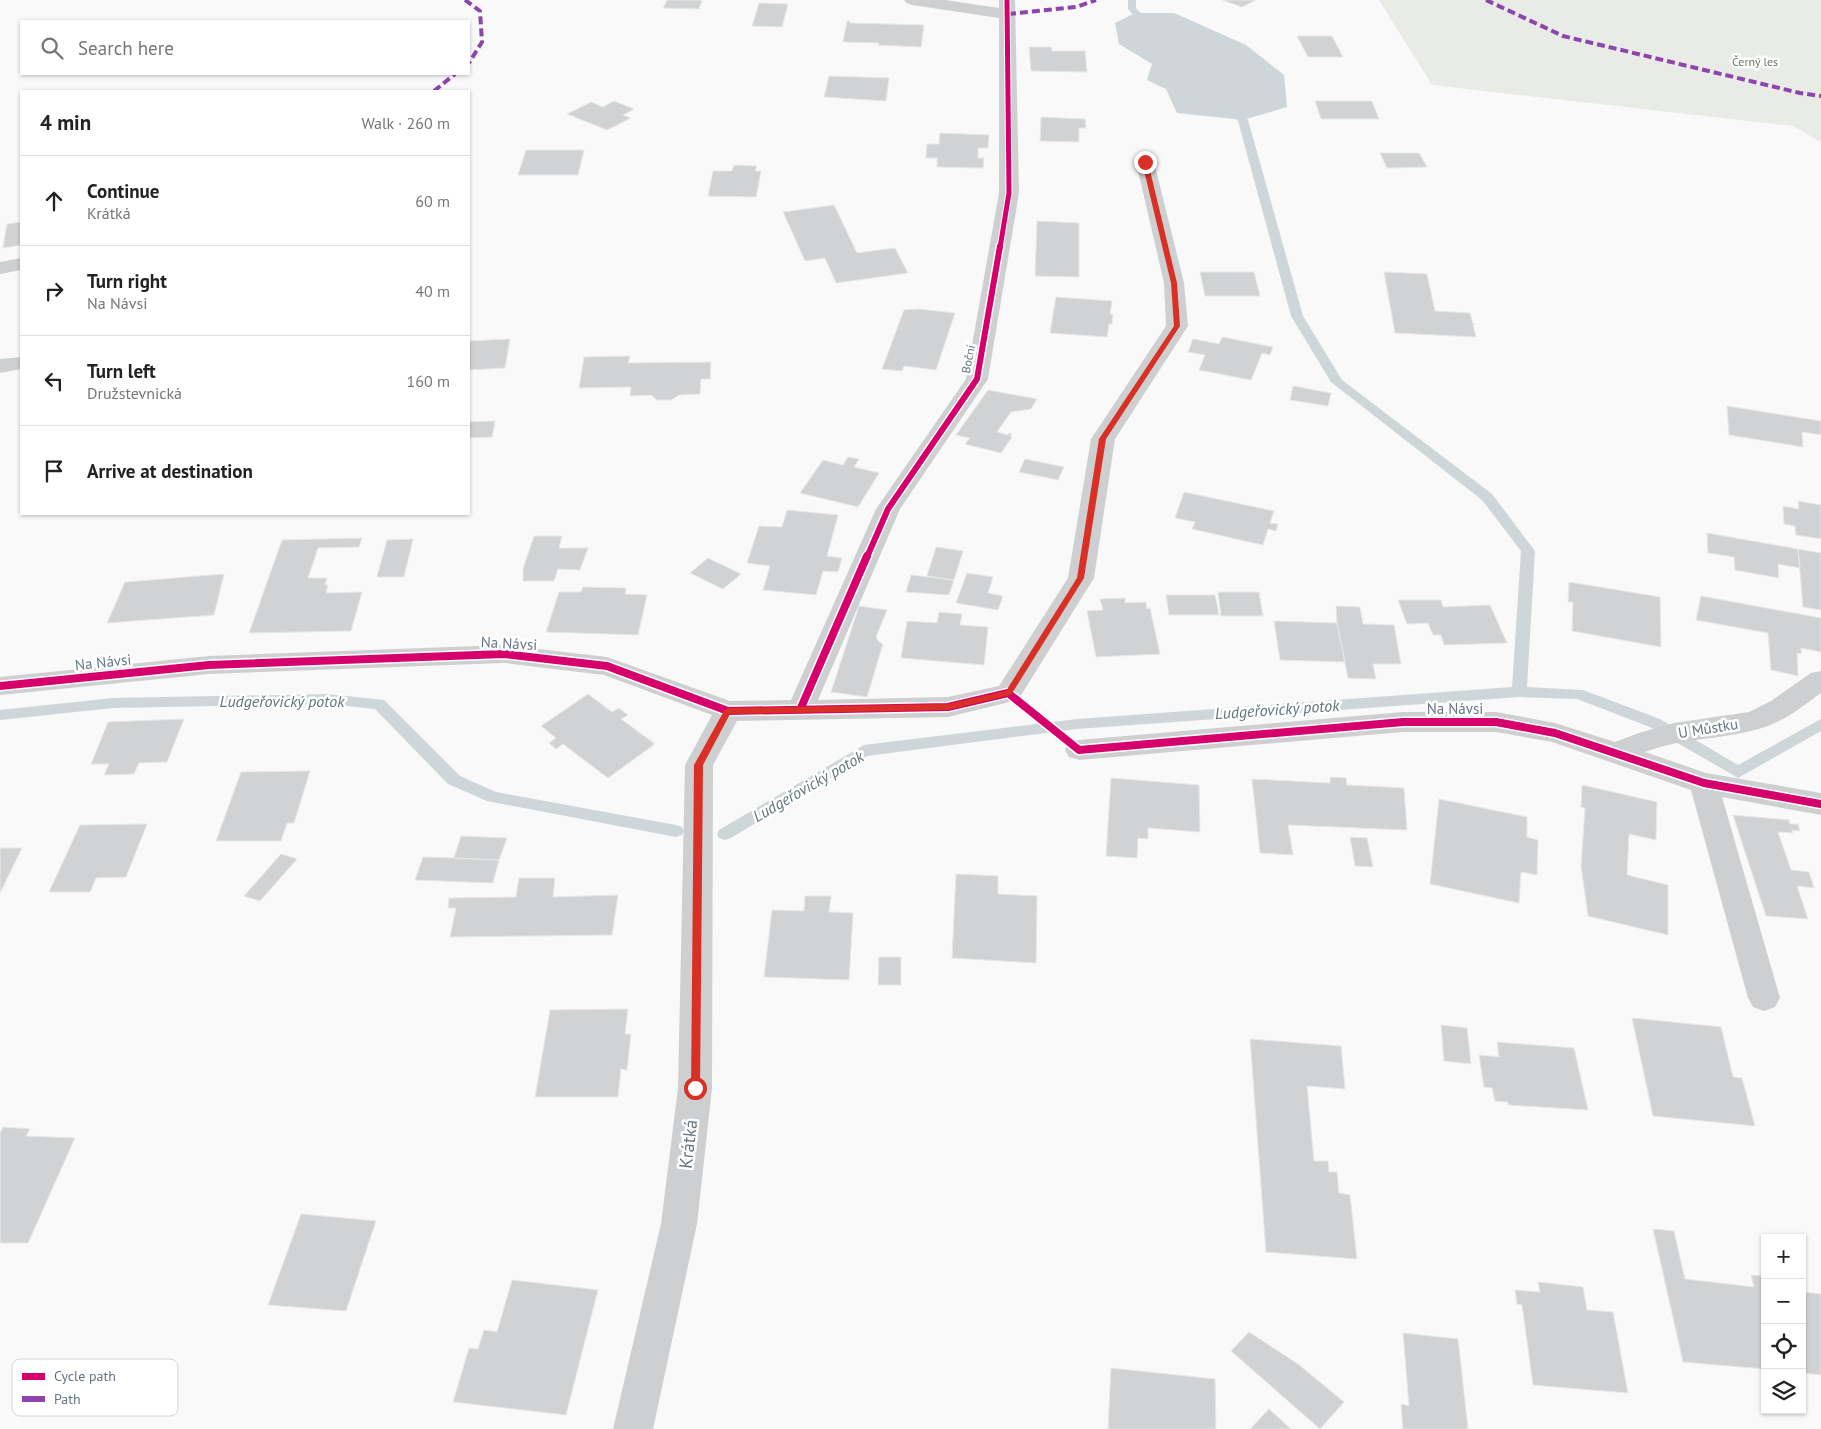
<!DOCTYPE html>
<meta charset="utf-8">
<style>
body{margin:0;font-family:"PT Sans",sans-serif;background:#f6f6f6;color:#222}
.controls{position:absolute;right:15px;bottom:15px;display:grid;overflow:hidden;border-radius:0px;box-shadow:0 1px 4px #0004}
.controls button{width:45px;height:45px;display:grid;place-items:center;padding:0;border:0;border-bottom:1px solid #e0e0e0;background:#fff;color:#222;font:25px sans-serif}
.stop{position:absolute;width:15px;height:15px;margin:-11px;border:4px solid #d93025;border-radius:50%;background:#fff}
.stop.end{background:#d93025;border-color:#fff;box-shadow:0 1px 5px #0008}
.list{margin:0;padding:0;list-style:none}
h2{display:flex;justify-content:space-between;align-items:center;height:65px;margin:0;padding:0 20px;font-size:21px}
h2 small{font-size:16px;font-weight:400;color:#767676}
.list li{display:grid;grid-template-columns:32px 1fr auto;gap:15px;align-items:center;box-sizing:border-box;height:90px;padding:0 20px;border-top:1px solid #e0e0e0}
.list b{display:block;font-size:19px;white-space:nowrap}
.list p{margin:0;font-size:16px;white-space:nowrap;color:#767676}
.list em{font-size:16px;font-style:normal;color:#767676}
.icon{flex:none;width:28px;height:28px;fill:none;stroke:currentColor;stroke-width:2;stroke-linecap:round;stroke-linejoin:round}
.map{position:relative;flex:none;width:1821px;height:1429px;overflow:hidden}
.search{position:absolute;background:#fff;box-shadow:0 1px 4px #0004;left:20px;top:20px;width:450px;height:55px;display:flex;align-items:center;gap:12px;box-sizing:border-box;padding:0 18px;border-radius:0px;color:#767676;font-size:19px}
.panel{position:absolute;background:#fff;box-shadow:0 1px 4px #0004;left:20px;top:90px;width:450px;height:425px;border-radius:0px}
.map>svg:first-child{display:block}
.green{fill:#e8ebe6}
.water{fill:#ced6d9}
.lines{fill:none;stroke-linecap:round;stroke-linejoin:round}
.stream{fill:#ced6d9;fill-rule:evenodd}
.building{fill:#d0d2d3;stroke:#e8e8e8}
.minor{fill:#cecfd0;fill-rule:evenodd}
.quiet{stroke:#8e44ad;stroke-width:4;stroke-dasharray:8 4;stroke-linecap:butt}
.cycleway-far2-casing{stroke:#fff;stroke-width:7}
.cycleway-far1-casing{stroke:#fff;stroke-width:9}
.cycleway-casing{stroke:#fff;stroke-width:11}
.cycleway-far2{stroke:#d6006c;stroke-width:5}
.cycleway-far1{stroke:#d6006c;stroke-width:6}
.cycleway{stroke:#d6006c;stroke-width:8}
.route{fill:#d93025}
.labels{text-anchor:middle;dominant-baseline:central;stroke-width:5;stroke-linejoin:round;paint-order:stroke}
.far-park-label{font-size:12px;fill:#687a64;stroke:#fff}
.far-street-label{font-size:12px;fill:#657683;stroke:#fff}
.street-label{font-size:15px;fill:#657683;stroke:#fff}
.water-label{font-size:16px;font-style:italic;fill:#60757c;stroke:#fff}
.near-street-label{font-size:18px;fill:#657683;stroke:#fff}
.key{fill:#fff;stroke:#d1d6da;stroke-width:1}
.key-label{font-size:14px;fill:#657683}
</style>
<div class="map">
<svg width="1821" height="1429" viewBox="0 0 1821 1429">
<rect width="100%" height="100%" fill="#f9f9f9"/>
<path class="green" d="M1379,0H1821V142L1793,126L1432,85Z"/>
<path class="water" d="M1135,13H1174L1246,45L1284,75L1287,107L1243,120L1177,113L1166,89L1147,80L1152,64L1119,44L1115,23Z"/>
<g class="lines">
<path class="stream" d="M1128,0H1136V8L1152,25V29H1146L1128,9Z
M1229,103L1232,104L1248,120L1303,316L1342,380L1492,494L1535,551L1527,687L1583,690L1660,719L1738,765L1821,719V731L1738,778L1650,727L1577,699L1519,697L1077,729L867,756L731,838L725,840L719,838L717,834L719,830L864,745L1077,719L1512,687L1521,551L1482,500L1331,382L1291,316L1238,121L1224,106Z
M328,694L384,700L460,776L496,792L676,825L682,827L684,831L682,835L676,837L487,801L448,784L375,709L328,704L113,708L0,720V710L113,698Z"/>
</g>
<path class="building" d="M667,0H702L699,9L663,8Z
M1222,0H1256L1242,7Z
M759,3L788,4L782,27L752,26Z
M847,21H850V23L924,25L921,47L878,45L879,43L843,42Z
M1297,36H1332L1343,57H1308Z
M1029,47H1051L1052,51H1085L1087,72L1031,71Z
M829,76L889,78L886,101L824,97Z
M614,101L634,109L623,115L631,118L607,130L567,114L591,102L603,107Z
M1315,101H1372L1379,119H1321Z
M1041,117L1085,119L1086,128H1079V142L1040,141Z
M940,133L989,135L988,148H978V158H984L983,168L937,167V158H926L927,144H939Z
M526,150H584L578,175H518Z
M1380,153H1419L1427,167L1387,168Z
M734,165L757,166L755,171H761L756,197L708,196L713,171H732Z
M834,205L857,253L895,248L908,273L836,283L825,258L805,261L783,212Z
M1037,221L1079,223V277L1035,276Z
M21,222V245L3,248L7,224Z
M1200,272H1254L1260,296H1205Z
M1384,272L1427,274L1435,311L1470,313L1473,324H1475L1473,325L1476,337L1395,333Z
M1056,297L1112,301L1110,314H1113L1112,324H1109L1107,337L1050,333Z
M918,309L955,313L936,370L904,366L902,371L882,369L904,310Z
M1222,337L1273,347L1270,355L1262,353L1251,380L1199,370L1205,355L1188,352L1193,339L1219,344Z
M510,339L505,368L469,370V341Z
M630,356L628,363L711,362L710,379H701L700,394L679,395L671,400H657L651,395L630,396L631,387L579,388L584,357Z
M1293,386L1331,393L1328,406L1290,400Z
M988,390L1037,399L1031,409L1011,412L997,432L1008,435L1009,433L1012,434L1010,436L1012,437L1001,453L965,444L970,438L956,435Z
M1727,406L1821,421V435L1802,432L1803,447L1729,435Z
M495,421L492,437L469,438V422Z
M848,457L859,459L854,467L879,473L858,507L800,493L823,460L843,465Z
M1025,459L1064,467L1058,480L1019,472Z
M1184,492L1274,511L1270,523L1278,524L1276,531L1268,529L1263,545L1192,529L1195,522L1175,518Z
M1798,501L1821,505V539L1796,535L1795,526L1784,524L1783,506L1799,509Z
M787,510L838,515L827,556L842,558L838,572L823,571L816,595L763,590L770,566L747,563L759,526L782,527Z
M1707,533L1798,549L1800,568L1778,564L1779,578L1735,570L1734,557L1708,553Z
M534,536H562L559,548H588L580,570L558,569L554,581H523V569Z
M362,538L359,547L318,548L308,578H327L325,585H328L326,593L362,592L351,631L249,633L282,540Z
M413,539L404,577H377L387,540Z
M936,547L963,551L954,580L927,576Z
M1798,549L1821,553V610L1803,607Z
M708,558L741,574L723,589L690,573Z
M967,573L993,577L988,593L1003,596L998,610L956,603Z
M224,574L214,615L107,623L125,582Z
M911,575L954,580L949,595L906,592Z
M1569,582L1660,597L1661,647L1572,631L1573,602H1568Z
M583,587L626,588L625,594L647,595L638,635L546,632L559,592H581Z
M1218,592H1259L1263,616H1221Z
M1166,595H1215L1219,615H1169Z
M1701,596L1821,618V652L1801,648V654L1797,653L1798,676L1771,670L1768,633L1696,620Z
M1125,598V603L1146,602L1147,609L1150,608L1160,654L1096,657L1087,611L1103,610L1100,599Z
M1398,600H1441L1443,607L1490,605L1507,643L1444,645L1441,635H1433L1428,623L1407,624Z
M859,606L887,610L876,637L879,642L883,644L867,697L831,692Z
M1336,606L1360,607L1363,624L1394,625L1401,664H1373L1376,679L1348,678L1337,623Z
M939,612L962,614L960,625L988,627L984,665L901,658L907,621L937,623Z
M1274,621L1337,623L1345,662L1280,660Z
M588,694L612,712L619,708L628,715L621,719L655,744L608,778L563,744L556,749L549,743L556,738L541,726Z
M184,719L167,762L139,763L134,774L104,775L109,764H91L108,722Z
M310,771L294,823H287L281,841H216L241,772Z
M1330,777L1346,778L1347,785L1404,788L1407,830L1288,825L1293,855L1260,853L1252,779L1330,783Z
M1111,778L1199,785L1200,832L1148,828V839L1138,838L1137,858L1106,856Z
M1582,785L1657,802L1656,840L1629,834L1627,875L1668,885V935L1588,916L1581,866L1585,808L1581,807Z
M1439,799L1527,817V837L1538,840L1537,875L1521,872L1519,903L1430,884Z
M1733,815L1789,820L1790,824H1798L1800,831L1792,830L1793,833L1778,832L1791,870L1809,872L1814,888L1797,886L1808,919L1766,916Z
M147,824L126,877L96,878L90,892H49L80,825Z
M461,836L507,838L499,860L454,858Z
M1350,837L1367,838L1373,867L1355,866Z
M0,848H22L0,893Z
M281,854L297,859L260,901L244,896Z
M423,857L454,858L499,860L493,883L415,880Z
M956,874L998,876V894L1037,896L1036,963L952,958Z
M519,878H555L553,897L618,895L612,935L450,937L456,908H448L449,898L516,897Z
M805,896H831L829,912L853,913L849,980L764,977L772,910L804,911Z
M879,957H901V985H878Z
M628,1009L625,1034H631L627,1070L621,1069L618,1097H535L550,1010Z
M1632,1018L1721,1027L1733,1077L1742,1078L1755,1126L1653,1116Z
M1441,1025L1467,1028L1471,1064L1444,1061Z
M1250,1039L1341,1046L1345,1089L1307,1086L1314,1161H1328L1329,1172H1337L1339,1193L1350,1195L1357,1259L1266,1252Z
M1497,1042L1574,1048L1588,1110L1508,1105V1102L1495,1101L1492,1088L1484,1087L1479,1055L1499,1057Z
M3,1127L30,1129L26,1136L75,1138L28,1243H0V1133Z
M301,1214L376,1221L346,1311L268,1305Z
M1653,1229L1674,1231L1685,1279L1754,1287L1751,1275L1765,1276V1369L1683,1362Z
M512,1280L598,1290L566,1415L453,1402L469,1348L478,1349L484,1330L497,1332Z
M1538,1282L1583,1287L1587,1310L1613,1312L1628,1393L1533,1385L1522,1305L1517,1304L1515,1290L1540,1292Z
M1802,1292L1821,1294V1375L1802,1373Z
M1249,1332L1298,1364L1344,1402L1320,1429L1231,1351Z
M1403,1333L1458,1339L1468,1429H1403L1401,1404L1409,1406Z
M1111,1368L1215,1379L1216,1429H1108Z
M1269,1409L1291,1429H1250Z"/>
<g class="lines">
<path class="minor" d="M904,0H945L999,8V0H1015L1019,193L988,379L900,509L818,700L948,697L999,686L1068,578L1091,439L1166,326L1164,283L1136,162L1138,158L1145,156L1152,158L1154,162L1184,283L1188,326L1115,439L1094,578L1018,700L948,717L737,721L713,765L712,1088L697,1224L653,1429H613L661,1224L678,1088L685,765L712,715L604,675L504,663L209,674L0,695V677L209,656L504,645L607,657L730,701L791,700L876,509L966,379L999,193V18L912,5L906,3Z
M21,258V270L0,274V262Z
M21,357V369L0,373V359Z
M1821,671V693C1803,706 1786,720 1765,727C1726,740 1684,737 1645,752L1706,773L1821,793V815L1722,797L1780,998L1775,1007L1764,1011L1753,1007L1748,998L1691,790L1552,742L1496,732H1403L1079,760L1069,757L1065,750L1069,743L1079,740L1403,712H1496L1555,723L1615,742L1639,733L1674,723L1749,712L1771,701L1811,673Z"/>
<path class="quiet" d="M465,0L480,11L482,42L469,63
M1486,0L1563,36L1800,93L1821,96
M1008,14L1076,7L1096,0
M434,91L455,74"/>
<defs>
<path id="cycleway-far2" d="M1000,248L1009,193L1007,0"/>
<path id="cycleway-far1" d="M867,557L888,509L977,379L1000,246"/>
<path id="cycleway" d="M0,686L209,665L504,654L607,666L728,711L948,707L1008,693L1079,750L1403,722H1496L1555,733L1704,783L1821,804
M800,710L867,556"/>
</defs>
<use href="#cycleway-far2" class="cycleway-far2-casing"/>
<use href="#cycleway-far1" class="cycleway-far1-casing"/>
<use href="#cycleway" class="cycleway-casing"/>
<use href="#cycleway-far2" class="cycleway-far2"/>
<use href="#cycleway-far1" class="cycleway-far1"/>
<use href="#cycleway" class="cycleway"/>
</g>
<path class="route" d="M1145,160L1148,162L1177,283L1180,326L1106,439L1084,578L1011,695L948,710L730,714L703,765L700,1088L698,1091H691L694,765L724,711L728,708L948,704L1006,691L1077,578L1099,439L1174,326L1171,283L1142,162Z"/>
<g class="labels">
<g class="far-park-label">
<text x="1755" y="61">Černý les</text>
</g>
<g class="far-street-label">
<text transform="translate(968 359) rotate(-79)">Boční</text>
</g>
<g class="street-label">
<text transform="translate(509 643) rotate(3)">Na Návsi</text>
<text transform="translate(103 662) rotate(-6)">Na Návsi</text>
<text x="1455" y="708">Na Návsi</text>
<text transform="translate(1708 728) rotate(-9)">U Můstku</text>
</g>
<g class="water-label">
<text x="282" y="701">Ludgeřovický potok</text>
<text transform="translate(1277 709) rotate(-4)">Ludgeřovický potok</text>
<text transform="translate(808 786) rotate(-30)">Ludgeřovický potok</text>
</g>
<g class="near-street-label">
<text transform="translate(688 1144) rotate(-83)">Krátká</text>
</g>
</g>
<rect x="12" y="1359" width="166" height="57" rx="8" class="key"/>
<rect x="22" y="1373" width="23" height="7" fill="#d6006c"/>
<rect x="22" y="1396" width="23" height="6" fill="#8e44ad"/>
<g class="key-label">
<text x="54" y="1381">Cycle path</text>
<text x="54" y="1404">Path</text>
</g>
</svg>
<div class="controls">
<button>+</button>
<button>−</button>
<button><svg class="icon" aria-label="locate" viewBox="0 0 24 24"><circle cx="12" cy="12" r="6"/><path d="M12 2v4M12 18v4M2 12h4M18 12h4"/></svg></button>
<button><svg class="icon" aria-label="layers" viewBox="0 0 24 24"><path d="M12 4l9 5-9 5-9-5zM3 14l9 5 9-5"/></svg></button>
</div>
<div class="stop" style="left:695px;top:1088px"></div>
<div class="stop end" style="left:1145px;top:162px"></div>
<div class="search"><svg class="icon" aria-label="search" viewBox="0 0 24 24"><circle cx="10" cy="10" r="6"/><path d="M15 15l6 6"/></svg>Search here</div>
<section class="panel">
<h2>4 min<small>Walk · 260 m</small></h2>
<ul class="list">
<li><svg class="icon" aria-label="ahead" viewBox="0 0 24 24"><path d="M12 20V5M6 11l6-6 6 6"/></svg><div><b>Continue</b><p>Krátká</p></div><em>60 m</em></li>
<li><svg class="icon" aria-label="right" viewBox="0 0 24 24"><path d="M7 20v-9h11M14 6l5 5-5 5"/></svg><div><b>Turn right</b><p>Na Návsi</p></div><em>40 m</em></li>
<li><svg class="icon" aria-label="left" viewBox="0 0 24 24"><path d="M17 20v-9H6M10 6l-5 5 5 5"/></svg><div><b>Turn left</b><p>Družstevnická</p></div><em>160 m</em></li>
<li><svg class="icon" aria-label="arrive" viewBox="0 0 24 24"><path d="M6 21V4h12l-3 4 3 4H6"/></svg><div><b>Arrive at destination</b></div></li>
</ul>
</section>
</div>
